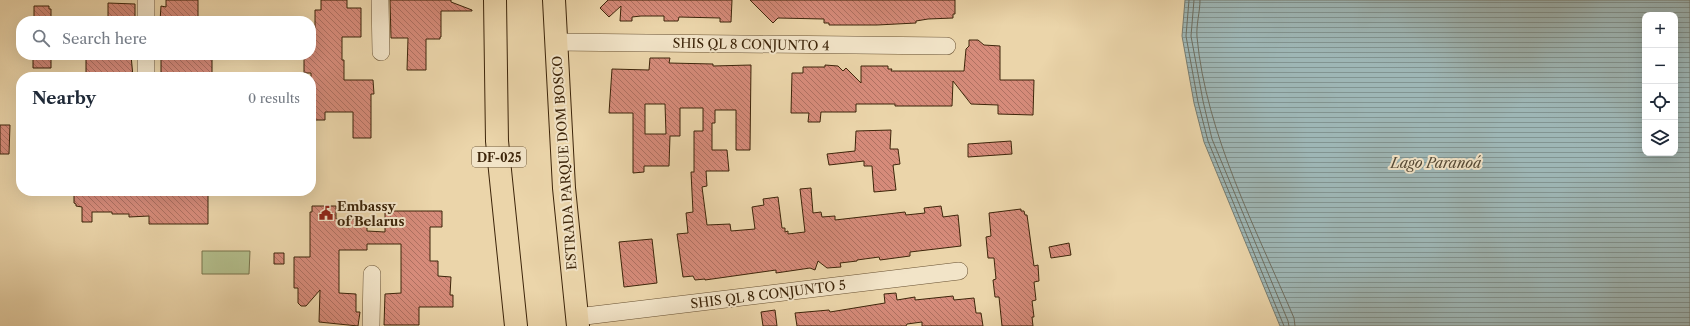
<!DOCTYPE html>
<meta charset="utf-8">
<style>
body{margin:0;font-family:"Libre Caslon Text",serif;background:#f6f6f7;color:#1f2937}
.controls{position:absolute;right:12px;top:12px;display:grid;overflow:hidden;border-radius:8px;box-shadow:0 4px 16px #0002}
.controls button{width:36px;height:36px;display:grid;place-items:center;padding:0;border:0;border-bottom:1px solid #e0e1e3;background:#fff;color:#1f2937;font:20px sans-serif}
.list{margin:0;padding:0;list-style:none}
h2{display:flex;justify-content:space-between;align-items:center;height:52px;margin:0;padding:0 16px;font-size:17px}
h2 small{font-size:13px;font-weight:400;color:#747a83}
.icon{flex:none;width:22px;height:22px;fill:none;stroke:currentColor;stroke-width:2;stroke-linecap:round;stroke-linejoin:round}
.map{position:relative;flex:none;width:1690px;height:326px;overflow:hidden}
.search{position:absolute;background:#fff;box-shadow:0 4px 16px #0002;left:16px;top:16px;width:300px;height:44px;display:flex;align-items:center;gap:10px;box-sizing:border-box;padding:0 14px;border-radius:16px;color:#747a83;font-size:15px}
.panel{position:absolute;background:#fff;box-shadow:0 4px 16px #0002;left:16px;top:72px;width:300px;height:124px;border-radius:16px}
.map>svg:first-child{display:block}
.pitch{fill:#b3be8c;stroke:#78724b}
.water{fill:url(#water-rules);stroke:#777c71;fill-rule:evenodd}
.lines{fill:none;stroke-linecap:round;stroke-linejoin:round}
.shore{stroke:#6e6e60;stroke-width:1}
.building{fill:url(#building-back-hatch);stroke:#3d250a;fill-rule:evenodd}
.minor-casing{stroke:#685132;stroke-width:18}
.major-casing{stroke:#3d250a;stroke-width:24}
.minor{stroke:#f2e4c8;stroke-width:17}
.major{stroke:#ebd5aa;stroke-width:22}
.labels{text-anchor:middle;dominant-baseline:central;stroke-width:4;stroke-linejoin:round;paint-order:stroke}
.shield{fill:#f2e4c8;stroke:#735e43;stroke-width:1}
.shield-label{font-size:12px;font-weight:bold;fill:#3d250a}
.street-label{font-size:13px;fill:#3d250a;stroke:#f2e4c8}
.poi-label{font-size:13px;font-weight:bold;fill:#3d250a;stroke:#f2e4c8;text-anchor:start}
.water-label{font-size:14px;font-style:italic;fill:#554935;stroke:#f2e4c8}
</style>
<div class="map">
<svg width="1690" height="326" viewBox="0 0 1690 326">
<defs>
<pattern id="water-rules" width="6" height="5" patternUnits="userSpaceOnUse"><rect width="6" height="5" fill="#9eb6b5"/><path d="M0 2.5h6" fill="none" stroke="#829491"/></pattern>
<pattern id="building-back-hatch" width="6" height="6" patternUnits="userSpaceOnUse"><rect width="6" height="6" fill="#d68b7a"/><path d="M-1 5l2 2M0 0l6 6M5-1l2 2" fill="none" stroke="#af7162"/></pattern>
</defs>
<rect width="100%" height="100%" fill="#ebd5aa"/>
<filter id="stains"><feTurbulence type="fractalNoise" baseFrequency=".005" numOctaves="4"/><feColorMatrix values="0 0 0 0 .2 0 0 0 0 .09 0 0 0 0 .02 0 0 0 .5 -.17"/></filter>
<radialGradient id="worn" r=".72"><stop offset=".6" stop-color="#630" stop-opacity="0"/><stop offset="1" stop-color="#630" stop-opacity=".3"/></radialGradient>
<path class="pitch" d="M202,251H250L249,274H202Z"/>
<path class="water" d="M1185,0H1690V326H1280L1204,142L1194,103L1182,36ZM1645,15H1675V153H1645Z"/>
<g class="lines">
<path class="shore" d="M1189,0L1186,36L1198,102L1208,141L1284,326
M1194,0L1191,36L1203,101L1212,139L1288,321L1289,326
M1200,0C1200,12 1196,25 1197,37C1206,134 1256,229 1294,318L1295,326"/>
</g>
<path class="building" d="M166,0H198V21H160L161,6L166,7Z
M321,0H347V8H361V37H342V60H344V80H373L374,94H371V138H353V112H325V120H311V73H304V56L311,55V28H315V10H321Z
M390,0H451V2L472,10V11H441V37H440V39H426V70H407L408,38H391Z
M608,0H732L731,22H720V18L679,17L678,21H664V16H641L632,17V21H620L621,6L609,17L600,8Z
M750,0H955V14H953V18L928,19L916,21V23L877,25H829V23H824V19L778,18L773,23Z
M108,3L135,4V21H108Z
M34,6H49V9H51V21H34Z
M969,40H978L984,45L1000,46V80H1034L1033,115L998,114V105L971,104L953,81L952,106H895V104H856V112H821L820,122H808L809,113H791L792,73H803V67H825V65L838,66L843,71L846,68L861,83V66H888V69H892L891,71H964L966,49L969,46Z
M33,55H51V68H33Z
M86,55H131L133,77H86Z
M161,55H212V77H161Z
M650,58H670L669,63L713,64V66L751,65L750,150H736V110H715V123H712V150H727L729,171H706L707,186L702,187L707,225L730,224L731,231L755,229L752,207L764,205L763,199L778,197L782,228H785V232L788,231V234L805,232L800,189L811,188L813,213L821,212L822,217L835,216V220L905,212L906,215L925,213L924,208L941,206L943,217L958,215L961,246L910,252V256L880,260L879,257L857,260V261L840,263L841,267L827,268L818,261L815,270L810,268L776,273V270L705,280V279L695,280L693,276L683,277L677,234L688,233L686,213L693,212L691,172H694V131H703V108H680V136H670L669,166H644V172L633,173V113H609L612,69L649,70ZM645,104H665L666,134H645Z
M0,125H10L9,154H0Z
M891,130L890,149H898L900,164L893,165L896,190L874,192L872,166H864V161L829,165L827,154L855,151L856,131Z
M1011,141L1012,154L968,157V144Z
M74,191H208V224H149V216L129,217V214H112V212H92V222H82V207L76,206V204L74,203Z
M312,206H336V219H367V231L385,232V211H442V227H430V261H438V276L451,277L450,295H453V307H419V325H384L385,294L401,293V244H367V250H339V293L356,294V312H360L358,326L319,322L320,290L306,306H301L298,303V288H294V257H310V212H312Z
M1021,209V211H1024L1025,215H1027L1034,266L1038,265L1039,281L1034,282L1036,300L1032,301L1034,317H1032L1033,326H1002L999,297H995L993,280L996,279L994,258H988L986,237L991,236L989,213Z
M652,239L657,283L624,287L619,242Z
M1069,243L1071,255L1051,258L1049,247Z
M274,253H284V264H274Z
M896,293L897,300L915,297V300L953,296L954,300L974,298L976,313H981L983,326H922V322L907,324L906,326H797L795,313L829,310L830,312L885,303L884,294Z
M775,310L777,326H763L761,312Z"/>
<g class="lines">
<defs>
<path id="minor" d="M380,0L381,52
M146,21V0
M555,42L947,46
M146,77V55
M577,317L959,271
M371,326L372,274"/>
<path id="major" d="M495,0L497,141L516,326
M554,0L564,188L578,326"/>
</defs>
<use href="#minor" class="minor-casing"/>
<use href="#major" class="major-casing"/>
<use href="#minor" class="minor"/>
<use href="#major" class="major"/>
</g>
<defs>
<symbol id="civic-bare" viewBox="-9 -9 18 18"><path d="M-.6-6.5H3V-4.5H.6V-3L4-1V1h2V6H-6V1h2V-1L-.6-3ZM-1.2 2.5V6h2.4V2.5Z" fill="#8f2418" stroke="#f2e4c8" stroke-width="2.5" paint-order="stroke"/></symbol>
</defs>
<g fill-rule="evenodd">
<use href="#civic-bare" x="316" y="203" width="20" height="20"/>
</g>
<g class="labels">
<rect class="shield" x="472" y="147" width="54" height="20" rx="3"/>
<g class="shield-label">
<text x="499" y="157">DF-025</text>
</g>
<g class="street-label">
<text transform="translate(751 44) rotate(1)">SHIS QL 8 CONJUNTO 4</text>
<text transform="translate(564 163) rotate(-94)">ESTRADA PARQUE DOM BOSCO</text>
<text transform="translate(768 294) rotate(-7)">SHIS QL 8 CONJUNTO 5</text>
</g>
<g class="poi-label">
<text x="337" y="206">Embassy<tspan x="337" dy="15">of Belarus</tspan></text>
</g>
<g class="water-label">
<text x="1436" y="163">Lago Paranoá</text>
</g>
</g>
<rect width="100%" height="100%" filter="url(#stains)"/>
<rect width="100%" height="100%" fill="url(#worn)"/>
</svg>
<div class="controls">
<button>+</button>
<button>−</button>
<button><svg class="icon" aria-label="locate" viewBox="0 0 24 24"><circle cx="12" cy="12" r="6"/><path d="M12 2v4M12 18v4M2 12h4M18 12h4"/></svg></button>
<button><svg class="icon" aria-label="layers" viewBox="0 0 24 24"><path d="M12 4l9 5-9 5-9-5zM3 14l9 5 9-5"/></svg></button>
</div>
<div class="search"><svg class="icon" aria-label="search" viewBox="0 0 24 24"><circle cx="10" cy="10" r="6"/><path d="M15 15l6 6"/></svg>Search here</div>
<section class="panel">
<h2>Nearby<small>0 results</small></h2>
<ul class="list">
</ul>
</section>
</div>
